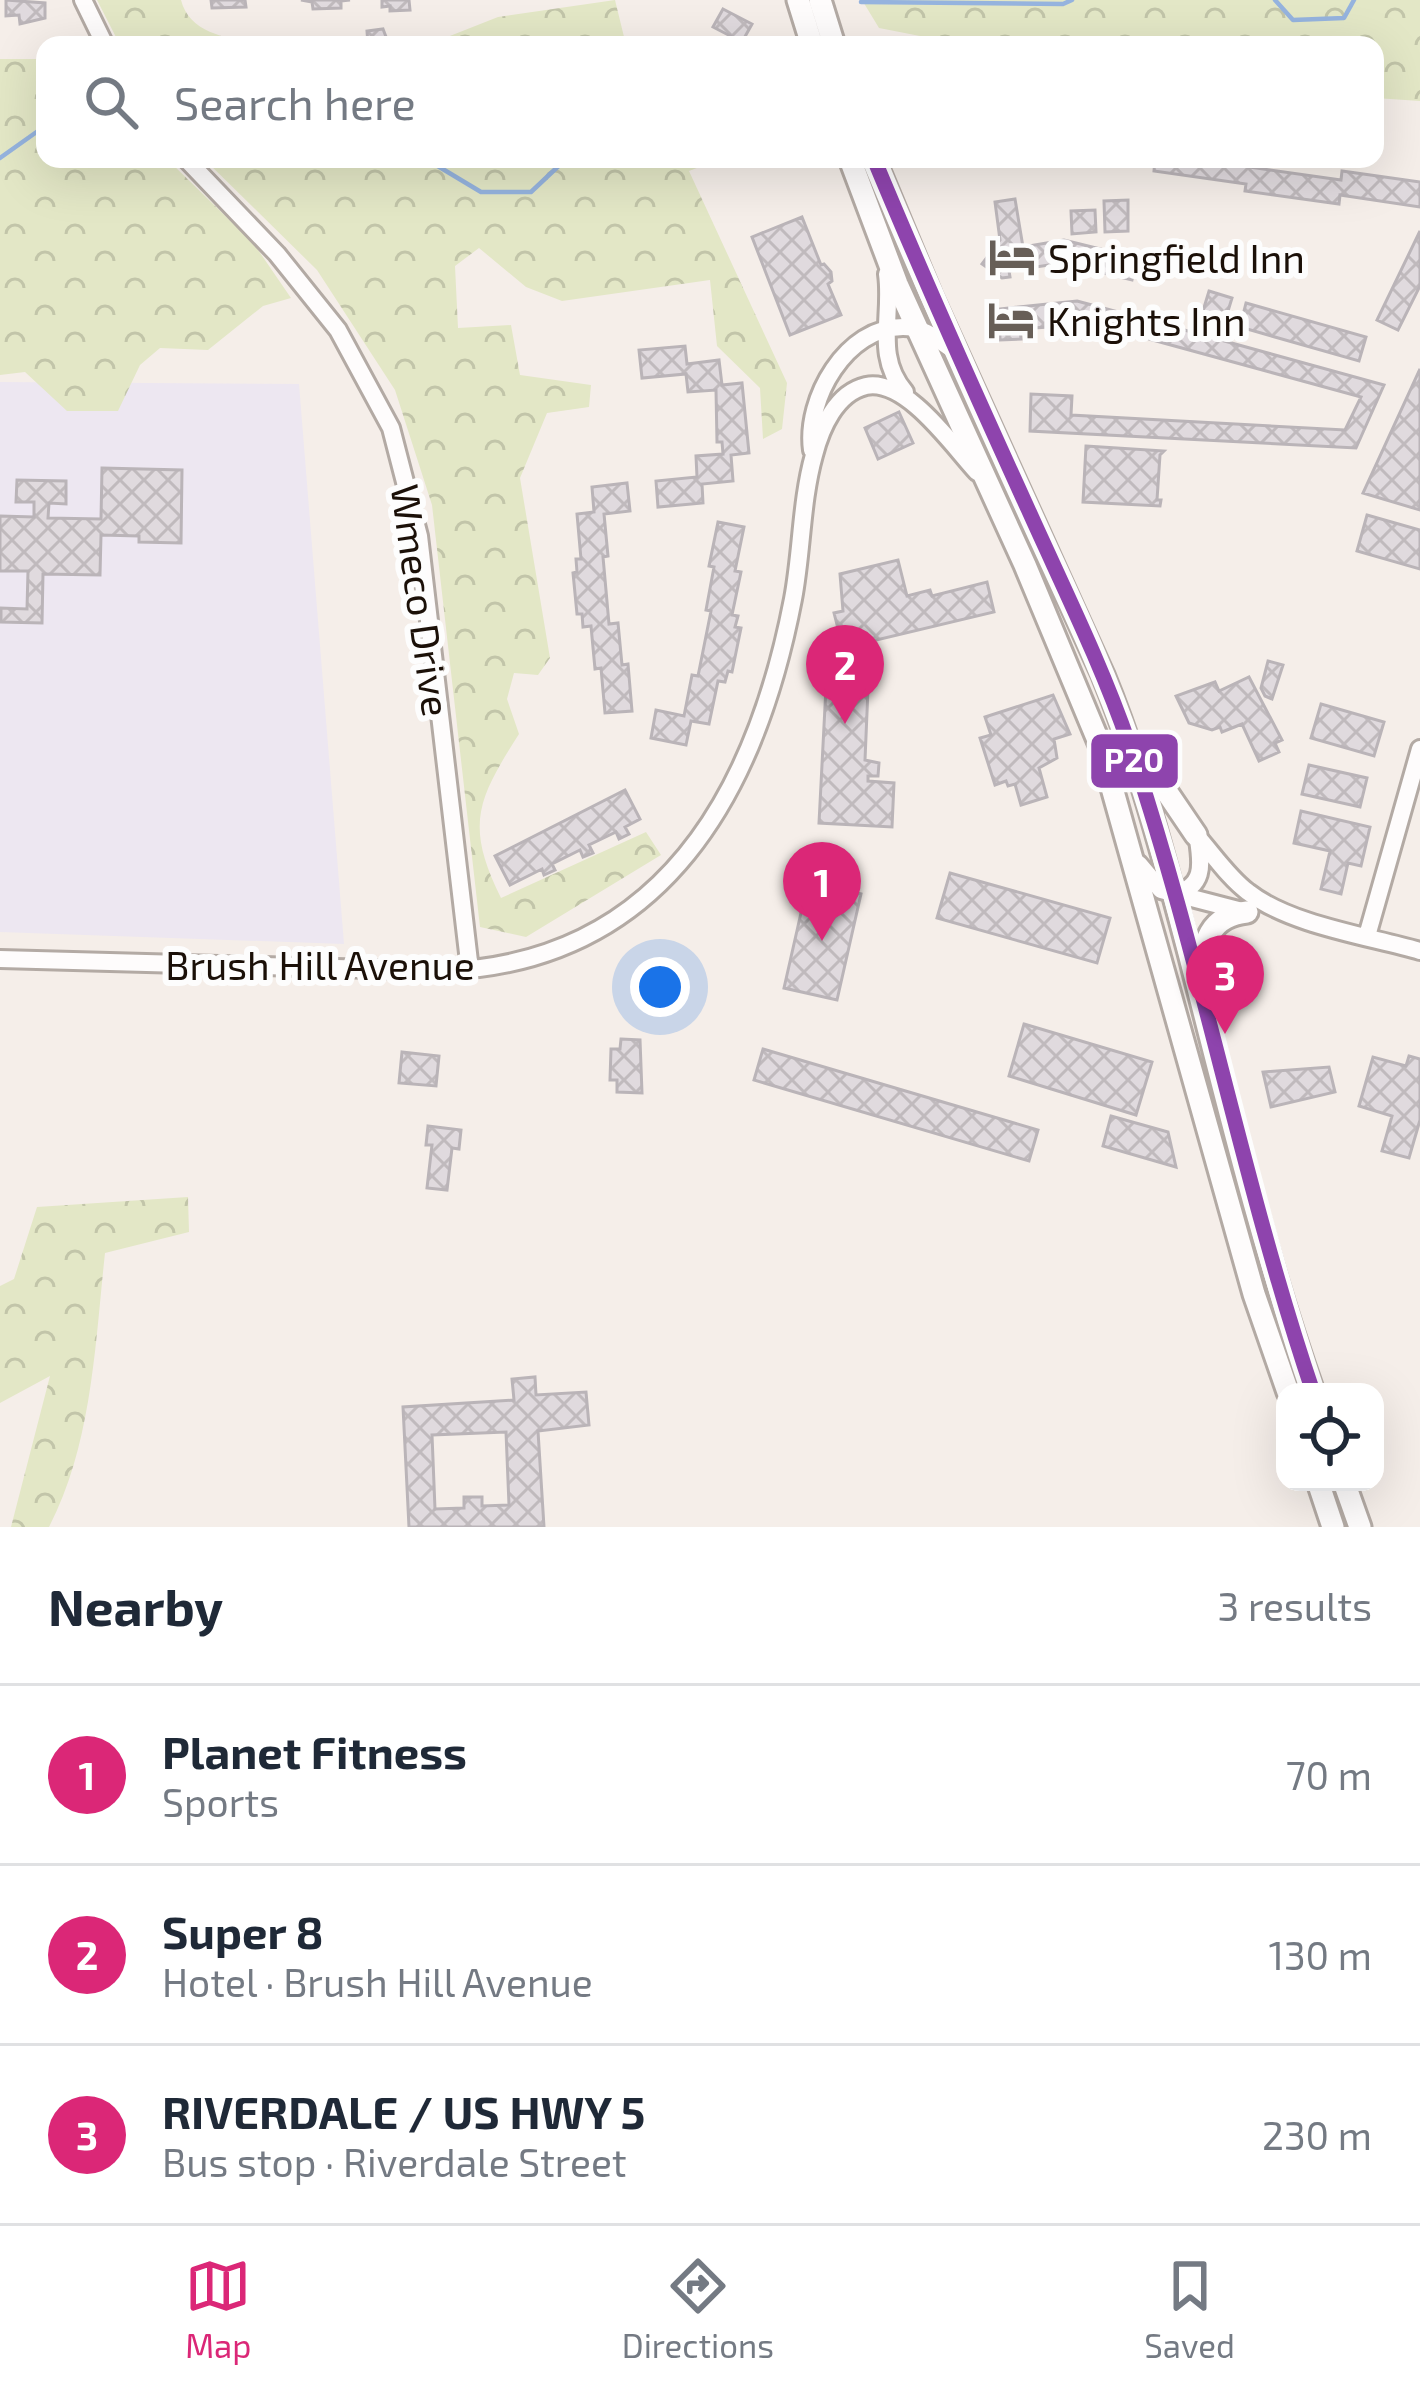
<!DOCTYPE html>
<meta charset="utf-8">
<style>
body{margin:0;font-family:"Exo 2",sans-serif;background:#f2f2f3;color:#1f2937}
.controls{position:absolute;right:36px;bottom:36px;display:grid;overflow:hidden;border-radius:24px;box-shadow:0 12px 48px #0002}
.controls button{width:108px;height:108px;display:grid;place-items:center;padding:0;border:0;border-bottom:3px solid #e0e1e3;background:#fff;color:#1f2937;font:60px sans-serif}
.you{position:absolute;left:660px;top:987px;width:42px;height:42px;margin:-30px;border:9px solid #fff;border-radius:50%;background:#1a73e8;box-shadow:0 0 0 18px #1a73e833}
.badge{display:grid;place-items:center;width:78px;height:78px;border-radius:50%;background:#db2777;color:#fff;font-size:39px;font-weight:700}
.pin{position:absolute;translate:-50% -99px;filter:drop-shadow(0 3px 6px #0008)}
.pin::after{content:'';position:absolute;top:63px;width:42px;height:36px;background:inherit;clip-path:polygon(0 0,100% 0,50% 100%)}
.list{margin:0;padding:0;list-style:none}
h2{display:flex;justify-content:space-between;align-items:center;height:156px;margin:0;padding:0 48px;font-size:51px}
h2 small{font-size:39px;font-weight:400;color:#747a83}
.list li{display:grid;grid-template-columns:78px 1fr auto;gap:36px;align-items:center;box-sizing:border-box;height:180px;padding:0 48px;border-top:3px solid #e0e1e3}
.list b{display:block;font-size:45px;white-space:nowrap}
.list p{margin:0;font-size:39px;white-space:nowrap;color:#747a83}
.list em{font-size:39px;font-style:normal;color:#747a83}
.icon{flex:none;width:66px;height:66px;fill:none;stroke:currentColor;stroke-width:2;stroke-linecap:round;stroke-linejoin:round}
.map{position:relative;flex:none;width:1420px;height:1527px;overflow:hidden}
.search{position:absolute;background:#fff;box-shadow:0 12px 48px #0002;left:36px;right:36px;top:36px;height:132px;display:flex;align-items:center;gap:30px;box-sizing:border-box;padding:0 42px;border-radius:24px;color:#747a83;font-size:45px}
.sheet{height:696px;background:#fff}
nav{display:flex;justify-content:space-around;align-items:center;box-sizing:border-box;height:168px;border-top:3px solid #e0e1e3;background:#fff;font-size:33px;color:#747a83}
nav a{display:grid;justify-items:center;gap:6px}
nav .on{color:#db2777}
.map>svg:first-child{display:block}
.education{fill:#ede7f1}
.forest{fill:url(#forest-crowns)}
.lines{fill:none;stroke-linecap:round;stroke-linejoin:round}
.stream{stroke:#95b3de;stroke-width:4.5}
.building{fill:url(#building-cross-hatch);stroke:#bab4b8;stroke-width:3;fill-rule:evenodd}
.minor-casing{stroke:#b3aaa4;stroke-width:22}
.major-casing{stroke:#b3aaa4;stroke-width:27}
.minor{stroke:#fefcfc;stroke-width:16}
.major{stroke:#fefcfc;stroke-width:21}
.bus-1-casing{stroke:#fdfdfd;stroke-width:24}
.bus-1{stroke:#8e44ad;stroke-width:15}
.labels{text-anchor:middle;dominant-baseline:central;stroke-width:12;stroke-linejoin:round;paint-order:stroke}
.poi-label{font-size:39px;fill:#1b1008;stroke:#fdfdfd;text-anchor:start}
.street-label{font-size:39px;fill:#1b1008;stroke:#fdfdfd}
.line-badge{stroke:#fdfdfd;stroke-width:4.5}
.badge-label{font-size:33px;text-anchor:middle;font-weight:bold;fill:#fff}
</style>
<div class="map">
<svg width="1420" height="1527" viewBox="0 0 1420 1527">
<defs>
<pattern id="forest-crowns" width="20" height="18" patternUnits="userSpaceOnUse" patternTransform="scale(3)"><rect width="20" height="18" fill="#e3e7c6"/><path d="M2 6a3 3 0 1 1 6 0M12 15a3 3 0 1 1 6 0" fill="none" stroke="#c2c5a9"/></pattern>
<pattern id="building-cross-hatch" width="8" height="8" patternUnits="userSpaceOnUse" patternTransform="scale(3)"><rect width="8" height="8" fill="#e0dade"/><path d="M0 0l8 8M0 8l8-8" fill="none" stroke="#c0babd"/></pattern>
</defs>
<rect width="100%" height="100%" fill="#f5eee9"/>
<path class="education" d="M0,382L299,384L344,944L0,932Z"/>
<path class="forest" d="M97,0H181C191,40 244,40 278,45H120Z
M615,0L626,45H427L498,17Z
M862,0H1420V101L1375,98V45H966L879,28Z
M45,53V159H167L254,244L291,298L263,306L208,350L160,348L140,365L118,411H67L25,372L0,375V59H41Z
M204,159H720L689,171L787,383L782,429L763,439L760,388L717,346L710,280L562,301L526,287L479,248L455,266L458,328L511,325L520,375L591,385L589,407L547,413L520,478L550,658L538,675L514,673L507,699L519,734C477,800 465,825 501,898L646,832L661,855L526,937L480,927L432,505L395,390L317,270Z
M188,1197L189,1232L105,1253C95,1345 92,1444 49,1527H11L50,1376L0,1403V1286L14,1279L37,1207Z"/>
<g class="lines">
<path class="stream" d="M1275,0L1293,20L1344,18L1354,0
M861,2L1063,4L1072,0
M766,41L767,45
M133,45H154
M0,158L45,126
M426,159L481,192H531L566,159"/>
</g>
<path class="building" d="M6,0L45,3V18L20,24L19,15L6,16Z
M211,0H245L246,7L212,8Z
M301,0H350L341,1V8L313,9L312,2Z
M382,0H409L410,10L390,11V6L382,7Z
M723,9L752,24L742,42L713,27Z
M383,29L388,42L368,45L367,31Z
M1155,159H1245L1250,160L1249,167L1341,180L1342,171L1420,182V207L1340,195L1339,204L1245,191L1246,184L1154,171Z
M1015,199L1023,247L1064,240L1137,258L1132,280L1062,263L1009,271L1010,277L1002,278L982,264L1000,240L995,202Z
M1128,200V231L1105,232L1104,201Z
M1095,210L1096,232L1072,234L1071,211Z
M802,217L821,265L824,264L831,272L832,281L828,284L841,315L790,335L752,237Z
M1420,231V286L1398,330L1377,320Z
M1209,291L1232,298L1225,321L1202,314Z
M1077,301L1148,320L1384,385L1356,448L1030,431L1031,394L1072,396L1071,415L1345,430L1361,397L1072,318H1061L1062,326L1020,329L1021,339L1000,340L999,309Z
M1246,303L1366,337L1359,361L1240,327Z
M685,346L687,364L719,360L722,385L742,383L749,453L731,455L733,481L702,484L703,503L658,507L656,481L697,477L696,456L723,454L722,442H717L716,390L688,392L686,374L642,378L639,350Z
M1420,369V510L1363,493Z
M899,412L913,443L878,459L865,428Z
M1086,446L1164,451L1160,455L1157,500H1161L1160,506L1083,502Z
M102,468L182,470L181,543L139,542V536L101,535L100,575L43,574L42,623L1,622V608L27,609L28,571H0V516L34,517V502H16L17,480L66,481V504L49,503L48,518L101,519Z
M627,483L630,511L604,514L608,556L603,557L609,624L618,623L622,665L628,664L632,711L605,713L601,668L595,669L591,626L583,627L582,614H577L573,573L577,572L576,559H581L577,514L594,512L592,487Z
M1367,515L1420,530V569L1357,551Z
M718,522L744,527L735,571L741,572L732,615L738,616L735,627L741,628L732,672L728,671L725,682L718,681L709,724L691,721L686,745L651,738L656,710L684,716L692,675L698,676L711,611L706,610L714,567L709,566Z
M898,560L907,596L930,590L932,596L987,582L994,612L843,648L834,613L843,611L840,574Z
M1268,661L1283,665L1272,699L1265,696L1261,688Z
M1249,677L1282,740L1275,743L1279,752L1259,761L1242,724L1222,732L1220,727L1212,730L1189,723L1176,696L1215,682L1219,691Z
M826,687L868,689L865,760L879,763L878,776H868V781L894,783L892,827L819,823Z
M1053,695L1070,734L1054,739L1057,758L1039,768L1047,797L1021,805L1015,784L1008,786L1006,781L995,785L980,738L991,735L985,717Z
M1321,704L1384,722L1374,756L1311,738Z
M1309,765L1367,778L1360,807L1302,794Z
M625,790L640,819L625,827L629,834L619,839L616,832L589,845L593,853L583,857L580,850L552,864L555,870L544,875L542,869L510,885L495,856Z
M1301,811L1370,827L1361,866L1348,863L1341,894L1321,889L1330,851L1294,843Z
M950,873L1110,918L1097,963L937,918Z
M808,882L861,894L837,1000L784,988Z
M1024,1024L1152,1062L1136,1115L1009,1076Z
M621,1039L640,1040L642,1093L617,1092V1080H610L611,1049H620Z
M763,1049L1038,1130L1029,1161L754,1080Z
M402,1052L439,1056L436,1086L399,1083Z
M1409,1056L1420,1059V1120L1409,1158L1382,1151L1392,1116L1359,1106L1373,1057L1406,1066Z
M1329,1067L1335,1092L1271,1107L1263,1072Z
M1111,1116L1168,1132L1176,1167L1103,1146Z
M428,1126L461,1130L459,1149L452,1148L447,1190L427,1188L432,1145H426Z
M535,1377L536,1395L586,1392L589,1425L538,1431L544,1527H409L403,1407L514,1400L512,1379ZM506,1432L509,1505L482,1506V1497H464V1508L435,1509L432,1435Z"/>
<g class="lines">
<defs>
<path id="minor" d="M83,0L105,45
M186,159L277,254L338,330L391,428L419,536L470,970
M887,274C893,316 874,356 905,392
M812,450C805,399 846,327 903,327C923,327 937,339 953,350
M1196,835C1213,854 1228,877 1248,892C1290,925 1368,936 1420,951
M1139,864L1161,890L1242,911
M1174,894C1204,887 1202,866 1198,840
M1367,936L1420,749
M0,959L446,971C664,961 756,791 793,599C802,552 801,501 814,455C821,428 836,393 866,386C906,378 952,445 977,472"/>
<path id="major" d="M798,0L812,45
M820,0L834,45
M850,159L897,284L1025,565L1100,745L1254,1294L1288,1392
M874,159L931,296L1103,675C1140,765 1164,859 1189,953C1227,1101 1262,1248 1313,1392
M1139,751L1196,835
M1201,976C1203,942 1209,916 1247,912
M1318,1482L1333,1527
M1344,1482L1360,1527"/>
</defs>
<use href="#minor" class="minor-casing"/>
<use href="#major" class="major-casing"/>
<use href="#minor" class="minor"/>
<use href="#major" class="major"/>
<defs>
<path id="bus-1" d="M874,159C923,277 975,393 1028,509C1063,587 1101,663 1129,744C1201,956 1241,1179 1313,1392"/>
</defs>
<use href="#bus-1" class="bus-1-casing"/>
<use href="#bus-1" class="bus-1"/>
</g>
<defs>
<symbol id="hotel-bare" viewBox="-9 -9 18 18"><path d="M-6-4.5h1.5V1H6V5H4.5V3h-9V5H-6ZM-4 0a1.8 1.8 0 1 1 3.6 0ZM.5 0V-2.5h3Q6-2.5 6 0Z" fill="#675e57" stroke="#fdfdfd" stroke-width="2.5" paint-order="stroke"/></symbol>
</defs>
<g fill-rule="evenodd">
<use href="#hotel-bare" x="979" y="224" width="66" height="66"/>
<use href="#hotel-bare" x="978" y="287" width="66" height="66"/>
</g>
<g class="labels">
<g class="poi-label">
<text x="1048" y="257">Springfield Inn</text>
<text x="1047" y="320">Knights Inn</text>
</g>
<g class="street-label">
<text transform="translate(422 600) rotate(82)">Wmeco Drive</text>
<text x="320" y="964">Brush Hill Avenue</text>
</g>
</g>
<rect class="line-badge" x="1089" y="732" width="91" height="58" rx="12" fill="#8e44ad"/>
<g class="badge-label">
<text x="1134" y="772">P20</text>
</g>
</svg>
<div class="controls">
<button><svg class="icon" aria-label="locate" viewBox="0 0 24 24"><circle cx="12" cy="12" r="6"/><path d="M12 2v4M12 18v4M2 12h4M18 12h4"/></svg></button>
</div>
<div class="you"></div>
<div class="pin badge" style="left:822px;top:941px">1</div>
<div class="pin badge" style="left:845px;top:724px">2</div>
<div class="pin badge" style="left:1225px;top:1034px">3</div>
<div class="search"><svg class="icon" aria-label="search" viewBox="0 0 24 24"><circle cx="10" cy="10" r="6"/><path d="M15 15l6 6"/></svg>Search here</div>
</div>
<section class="sheet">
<h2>Nearby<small>3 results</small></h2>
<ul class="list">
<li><span class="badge">1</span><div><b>Planet Fitness</b><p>Sports</p></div><em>70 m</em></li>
<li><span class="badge">2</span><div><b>Super 8</b><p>Hotel · Brush Hill Avenue</p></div><em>130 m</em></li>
<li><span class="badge">3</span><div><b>RIVERDALE / US HWY 5</b><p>Bus stop · Riverdale Street</p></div><em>230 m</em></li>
</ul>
</section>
<nav>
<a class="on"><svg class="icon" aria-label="map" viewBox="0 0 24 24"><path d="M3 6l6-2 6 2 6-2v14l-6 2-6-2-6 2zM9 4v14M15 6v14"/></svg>Map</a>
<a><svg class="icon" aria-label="directions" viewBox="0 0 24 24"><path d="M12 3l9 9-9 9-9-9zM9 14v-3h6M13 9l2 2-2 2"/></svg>Directions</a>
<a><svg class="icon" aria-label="saved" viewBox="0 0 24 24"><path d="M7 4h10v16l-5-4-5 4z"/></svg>Saved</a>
</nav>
